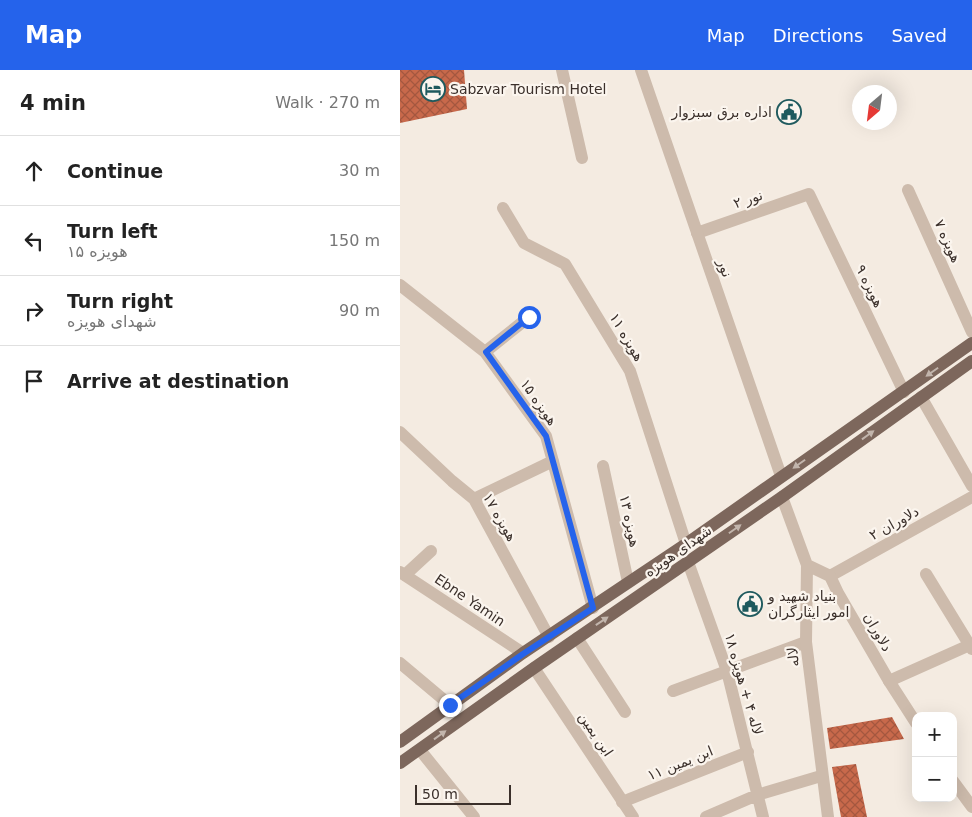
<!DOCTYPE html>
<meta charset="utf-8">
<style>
body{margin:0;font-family:"DejaVu Sans","Noto Sans Arabic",sans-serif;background:#f6f6f6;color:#222}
.controls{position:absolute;right:15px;bottom:15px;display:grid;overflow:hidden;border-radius:10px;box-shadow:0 5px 20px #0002}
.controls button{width:45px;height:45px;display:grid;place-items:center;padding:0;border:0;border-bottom:1px solid #e0e0e0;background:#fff;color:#222;font:25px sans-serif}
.compass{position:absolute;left:452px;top:15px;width:45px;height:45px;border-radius:50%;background:#fff;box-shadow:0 5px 20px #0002;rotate:208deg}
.scale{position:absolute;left:15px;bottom:12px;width:96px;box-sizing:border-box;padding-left:5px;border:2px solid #3b302b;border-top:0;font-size:14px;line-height:18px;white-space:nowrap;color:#3b302b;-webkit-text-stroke:4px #fbf5ee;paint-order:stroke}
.stop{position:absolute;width:15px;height:15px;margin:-11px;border:4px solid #2563eb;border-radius:50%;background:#fff}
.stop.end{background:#2563eb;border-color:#fff;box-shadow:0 1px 5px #0008}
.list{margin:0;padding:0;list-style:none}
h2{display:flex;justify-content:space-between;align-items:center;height:65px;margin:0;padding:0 20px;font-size:21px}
h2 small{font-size:16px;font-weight:400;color:#767676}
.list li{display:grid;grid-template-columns:32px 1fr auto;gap:15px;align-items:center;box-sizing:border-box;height:70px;padding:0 20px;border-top:1px solid #e0e0e0}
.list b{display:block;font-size:19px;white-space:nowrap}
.list p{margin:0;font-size:16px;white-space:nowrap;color:#767676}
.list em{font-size:16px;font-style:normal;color:#767676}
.icon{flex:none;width:28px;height:28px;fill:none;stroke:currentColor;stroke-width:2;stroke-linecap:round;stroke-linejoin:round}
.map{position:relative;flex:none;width:572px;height:747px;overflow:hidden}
header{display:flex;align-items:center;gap:30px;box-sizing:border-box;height:70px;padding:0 25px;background:#2563eb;color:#fff}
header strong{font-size:24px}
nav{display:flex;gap:28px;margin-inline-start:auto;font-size:18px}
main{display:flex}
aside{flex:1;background:#fff}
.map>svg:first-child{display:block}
.building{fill:url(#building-cross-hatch)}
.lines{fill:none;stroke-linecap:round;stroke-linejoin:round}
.minor{stroke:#cdbbac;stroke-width:12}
.tertiary{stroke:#cdbbac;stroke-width:12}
.primary{stroke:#7d675c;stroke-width:12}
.oneway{fill:#c2b5ac}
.route{stroke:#2563eb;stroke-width:6}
.labels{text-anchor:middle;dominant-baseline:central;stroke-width:4.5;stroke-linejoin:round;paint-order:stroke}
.poi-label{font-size:14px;fill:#3b302b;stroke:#fbf5ee;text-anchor:start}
.street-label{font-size:14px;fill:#3b302b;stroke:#fbf5ee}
</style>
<header>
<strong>Map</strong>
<nav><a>Map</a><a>Directions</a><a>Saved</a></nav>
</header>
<main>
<aside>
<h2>4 min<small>Walk · 270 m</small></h2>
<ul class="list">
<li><svg class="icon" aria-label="ahead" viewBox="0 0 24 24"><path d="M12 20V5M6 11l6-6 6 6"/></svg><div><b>Continue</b></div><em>30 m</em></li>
<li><svg class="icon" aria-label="left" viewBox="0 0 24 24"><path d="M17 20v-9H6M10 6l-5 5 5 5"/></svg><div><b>Turn left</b><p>هویزه ۱۵</p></div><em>150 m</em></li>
<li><svg class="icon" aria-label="right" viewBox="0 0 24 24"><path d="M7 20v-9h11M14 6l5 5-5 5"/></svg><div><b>Turn right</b><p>شهدای هویزه</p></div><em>90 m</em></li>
<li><svg class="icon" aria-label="arrive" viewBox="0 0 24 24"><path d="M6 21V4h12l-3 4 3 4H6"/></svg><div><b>Arrive at destination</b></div></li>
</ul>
</aside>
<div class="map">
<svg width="572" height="747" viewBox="0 0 572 747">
<defs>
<pattern id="building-cross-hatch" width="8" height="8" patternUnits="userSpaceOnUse" patternTransform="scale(1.25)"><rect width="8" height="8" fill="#c8694b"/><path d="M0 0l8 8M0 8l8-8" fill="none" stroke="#a4573f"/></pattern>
</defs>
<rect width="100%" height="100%" fill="#f4ebe1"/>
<path class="building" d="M0,0H64L67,39L0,53Z
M492,647L504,669L430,679L427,658Z
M456,694L467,747H441L432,697Z"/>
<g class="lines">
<path class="minor" d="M162,0L182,88
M508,120L572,262
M103,138L124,173L165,194L230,301L286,474
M297,163L409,124L504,322
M0,215L85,282L146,366L193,538
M85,282L129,247
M521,327L572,416
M0,362L52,411L74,429L149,567
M203,396L228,512
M74,429L153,391
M288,492L327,601L363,747
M526,504L572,579
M5,505L31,481
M430,506L572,427
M177,568L225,642
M0,593L50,635
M489,611L572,574
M273,621L406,572
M20,680L74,747
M222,732L348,682
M306,747L357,725L421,706"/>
<path class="tertiary" d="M241,0L381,406
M382,427L407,495L406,572L428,747
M407,495L430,506L438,523L489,611L516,653
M0,502L123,583
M134,598L233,747
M553,711L572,737"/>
<path class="primary" d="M0,672L123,583L286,474L572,273
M0,693L134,598L382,427L572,291"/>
</g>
<defs><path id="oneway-solid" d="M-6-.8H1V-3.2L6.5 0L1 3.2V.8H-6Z" transform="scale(1.25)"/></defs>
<g class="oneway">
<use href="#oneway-solid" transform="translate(532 302) rotate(145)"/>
<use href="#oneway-solid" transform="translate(468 365) rotate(-36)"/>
<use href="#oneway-solid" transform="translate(399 394) rotate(145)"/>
<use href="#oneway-solid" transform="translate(335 459) rotate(-35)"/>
<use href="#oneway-solid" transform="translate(202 551) rotate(-34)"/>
<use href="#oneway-solid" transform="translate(40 665) rotate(-36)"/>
</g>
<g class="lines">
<path class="route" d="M50,635L123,584L193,538L146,366L86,282L129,247"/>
</g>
<defs>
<symbol id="hotel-ring" viewBox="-11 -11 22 22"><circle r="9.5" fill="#fbf5ee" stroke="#1f5a5e" stroke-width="1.5"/><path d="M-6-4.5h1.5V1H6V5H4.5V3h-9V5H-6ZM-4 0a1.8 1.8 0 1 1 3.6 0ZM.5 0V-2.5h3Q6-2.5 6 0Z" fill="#1f5a5e"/></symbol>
<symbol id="civic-ring" viewBox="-11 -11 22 22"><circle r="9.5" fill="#fbf5ee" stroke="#1f5a5e" stroke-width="1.5"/><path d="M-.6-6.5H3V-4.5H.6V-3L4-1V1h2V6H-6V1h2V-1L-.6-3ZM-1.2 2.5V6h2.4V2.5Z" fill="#1f5a5e"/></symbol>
</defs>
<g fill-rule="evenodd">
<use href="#hotel-ring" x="19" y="5" width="28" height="28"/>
<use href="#civic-ring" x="375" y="28" width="28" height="28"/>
<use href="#civic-ring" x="336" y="520" width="28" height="28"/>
</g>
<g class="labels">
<g class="poi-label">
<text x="50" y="19">Sabzvar Tourism Hotel</text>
<text x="372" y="42" text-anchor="end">اداره برق سبزوار</text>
<text x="368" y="526">بنیاد شهید و<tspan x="368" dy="16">امور ایثارگران</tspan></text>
</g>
<g class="street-label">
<text transform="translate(348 129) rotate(-19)">نور ۲</text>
<text transform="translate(548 171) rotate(66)">هویزه ۷</text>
<text transform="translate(325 198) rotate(71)">نور</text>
<text transform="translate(470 216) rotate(64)">هویزه ۹</text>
<text transform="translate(227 267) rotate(59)">هویزه ۱۱</text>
<text transform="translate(139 332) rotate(55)">هویزه ۱۵</text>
<text transform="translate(100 447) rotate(60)">هویزه ۱۷</text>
<text transform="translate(230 451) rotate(78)">هویزه ۱۳</text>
<text transform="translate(494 453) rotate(-29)">دلاوران ۲</text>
<text transform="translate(278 481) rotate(-35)">شهدای هویزه</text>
<text transform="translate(70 530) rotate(34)">Ebne Yamin</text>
<text transform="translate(478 562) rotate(60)">دلاوران</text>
<text transform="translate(393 587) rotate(-96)">لاله</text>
<text transform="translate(344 614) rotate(74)">لاله ۴ + هویزه ۱۸</text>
<text transform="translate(196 664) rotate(56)">ابن یمین</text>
<text transform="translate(280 693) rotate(-22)">ابن یمین ۱۱</text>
</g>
</g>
</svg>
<div class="controls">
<button>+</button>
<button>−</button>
</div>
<svg class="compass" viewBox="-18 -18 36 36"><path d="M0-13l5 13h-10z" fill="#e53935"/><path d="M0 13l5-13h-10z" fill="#767676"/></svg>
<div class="scale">50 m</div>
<div class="stop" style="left:129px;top:247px"></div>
<div class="stop end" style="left:50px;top:635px"></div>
</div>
</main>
